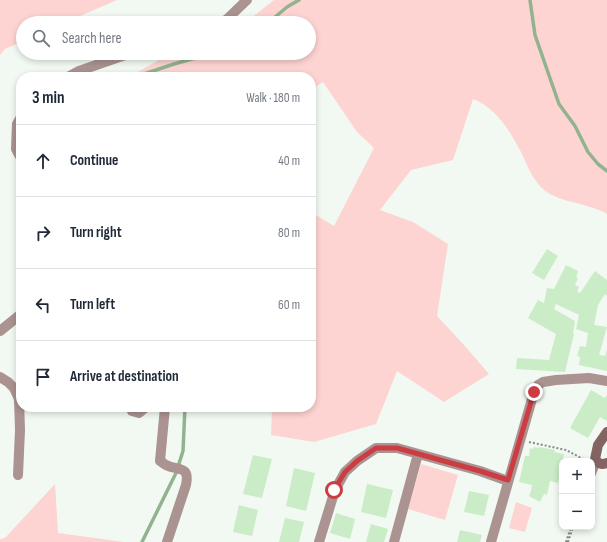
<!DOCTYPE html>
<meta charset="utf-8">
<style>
body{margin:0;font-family:"Sofia Sans Condensed",sans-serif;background:#f2f2f3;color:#1f2937}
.controls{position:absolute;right:12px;bottom:12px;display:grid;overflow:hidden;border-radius:8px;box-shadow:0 2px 6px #0003}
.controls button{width:36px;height:36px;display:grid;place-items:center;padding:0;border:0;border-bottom:1px solid #e0e1e3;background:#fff;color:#1f2937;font:20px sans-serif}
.stop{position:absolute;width:12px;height:12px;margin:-9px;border:3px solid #cc3c43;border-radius:50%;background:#fff}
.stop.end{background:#cc3c43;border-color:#fff;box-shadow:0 1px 4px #0008}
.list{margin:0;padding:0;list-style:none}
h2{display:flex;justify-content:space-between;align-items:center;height:52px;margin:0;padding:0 16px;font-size:17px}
h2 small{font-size:13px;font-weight:400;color:#747a83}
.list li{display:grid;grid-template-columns:26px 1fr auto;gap:12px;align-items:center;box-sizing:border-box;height:72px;padding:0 16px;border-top:1px solid #e0e1e3}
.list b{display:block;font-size:15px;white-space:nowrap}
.list em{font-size:13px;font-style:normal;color:#747a83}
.icon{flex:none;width:22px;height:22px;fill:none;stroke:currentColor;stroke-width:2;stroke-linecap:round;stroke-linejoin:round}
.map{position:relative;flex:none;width:607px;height:542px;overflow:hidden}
.search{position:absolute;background:#fff;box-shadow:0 2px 6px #0003;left:16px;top:16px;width:300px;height:44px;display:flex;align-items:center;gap:10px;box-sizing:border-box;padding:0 14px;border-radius:22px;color:#747a83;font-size:15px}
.panel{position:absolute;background:#fff;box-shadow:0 2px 6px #0003;left:16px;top:72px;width:300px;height:340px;border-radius:16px}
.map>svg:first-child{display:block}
.green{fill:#fdd4d1}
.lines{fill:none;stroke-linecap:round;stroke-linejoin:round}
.stream{stroke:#92b38f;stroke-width:3.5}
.building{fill:#caecc6}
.path{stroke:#878c87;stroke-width:2;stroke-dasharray:2 2;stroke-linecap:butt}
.lane{stroke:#aa9391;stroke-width:5}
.street{stroke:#aa9391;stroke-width:10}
.secondary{stroke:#846462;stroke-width:10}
.route{stroke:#cc3c43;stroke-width:5}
</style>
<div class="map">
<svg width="607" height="542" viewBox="0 0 607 542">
<rect width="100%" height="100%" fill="#f2f9f2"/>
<path class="green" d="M0,0H117L64,23H23V41L5,49L0,55Z
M274,0H607V214C589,203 560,203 544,190C534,181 528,168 523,156C512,134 497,108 473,99L453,160L411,170L380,210L413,222L448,244L437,316L464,345L489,374L444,402L397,371L376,424L314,442L271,435L272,407H311V212L334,226L374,148L357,132L323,82L311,90V77H129L166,56L173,53H309V23H245Z
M421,464L458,475L445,520L408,509Z
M55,484L58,533L124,542H0V539L5,538Z
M516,502L532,508L525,532L509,528Z"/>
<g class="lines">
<path class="stream" d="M530,0L535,35L559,104L575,126L588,152L598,164L607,171
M268,23L287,7L299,0
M135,77L174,64L213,53
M142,542L176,473L183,451L185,407"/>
</g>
<path class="building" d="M547,249L558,256L544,280L532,273Z
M566,265L578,271L576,277L578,278L575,285L579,287L577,291L580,293L595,271L607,280V296L605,294L598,305L594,325L607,327L599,355L605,356L607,349V371L579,365L580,357L577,356L580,346L586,347L588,333L576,329L579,315L556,304L554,309L575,321L573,334H574L565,372L516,369L517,358L549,360L556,334L528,318L538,300L544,303L547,288L554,289Z
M591,390L605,398L607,395V421L600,417L588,438L570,428Z
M534,447L539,448V447L555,450L554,452L564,454L558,483L550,481L547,495L544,494L540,502L529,496L531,491L532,485L519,482L525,456H529L530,448L533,449Z
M253,455L272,459L262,498L243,494Z
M294,468L315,473L306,511L286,506Z
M367,484L393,490L386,518L361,512Z
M469,491L489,495L484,516L464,512Z
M239,505L258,510L252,536L233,532Z
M336,513L355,519L350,539L330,533Z
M285,518L304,522L299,542H279Z
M371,524L388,529L384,542H366Z
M460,530L482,535L480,542H457Z"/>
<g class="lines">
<path class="path" d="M529,442L566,450L585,460
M566,542L571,527
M568,542L573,527"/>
<path class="lane" d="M592,477L598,463"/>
<path class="street" d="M218,23L226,20L247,0
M68,77L79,71L131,53
M21,117L17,124L16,149L21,158
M0,331L21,314
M0,377L8,382L14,388L19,399L20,430L18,475
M130,407L132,411L139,413L146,407
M165,407L160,461C161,461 165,465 166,465C178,471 190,465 186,485L167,542
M319,542L335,490L345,472L357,461L376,448H397L480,471L508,481
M394,542L418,454
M491,542L534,392L538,385L543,382L556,380L589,378L607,381"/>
<path class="secondary" d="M607,432L598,445L595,459C599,464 601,465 607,463"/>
</g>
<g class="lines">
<path class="route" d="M334,490L345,472L357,461L376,448H397L480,471L508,480L534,392"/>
</g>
</svg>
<div class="controls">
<button>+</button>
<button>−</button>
</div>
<div class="stop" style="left:334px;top:490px"></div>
<div class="stop end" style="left:534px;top:392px"></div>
<div class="search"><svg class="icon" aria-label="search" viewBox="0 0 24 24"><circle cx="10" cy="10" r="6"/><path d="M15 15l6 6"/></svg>Search here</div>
<section class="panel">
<h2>3 min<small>Walk · 180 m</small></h2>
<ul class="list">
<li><svg class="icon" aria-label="ahead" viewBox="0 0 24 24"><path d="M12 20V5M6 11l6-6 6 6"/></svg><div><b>Continue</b></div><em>40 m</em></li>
<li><svg class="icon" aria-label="right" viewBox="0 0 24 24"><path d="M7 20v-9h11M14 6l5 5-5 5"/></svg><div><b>Turn right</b></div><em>80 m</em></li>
<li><svg class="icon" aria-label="left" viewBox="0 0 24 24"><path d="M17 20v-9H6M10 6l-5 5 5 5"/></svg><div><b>Turn left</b></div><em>60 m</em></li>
<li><svg class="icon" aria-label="arrive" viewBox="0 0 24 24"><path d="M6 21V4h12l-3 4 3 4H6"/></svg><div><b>Arrive at destination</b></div></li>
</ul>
</section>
</div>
